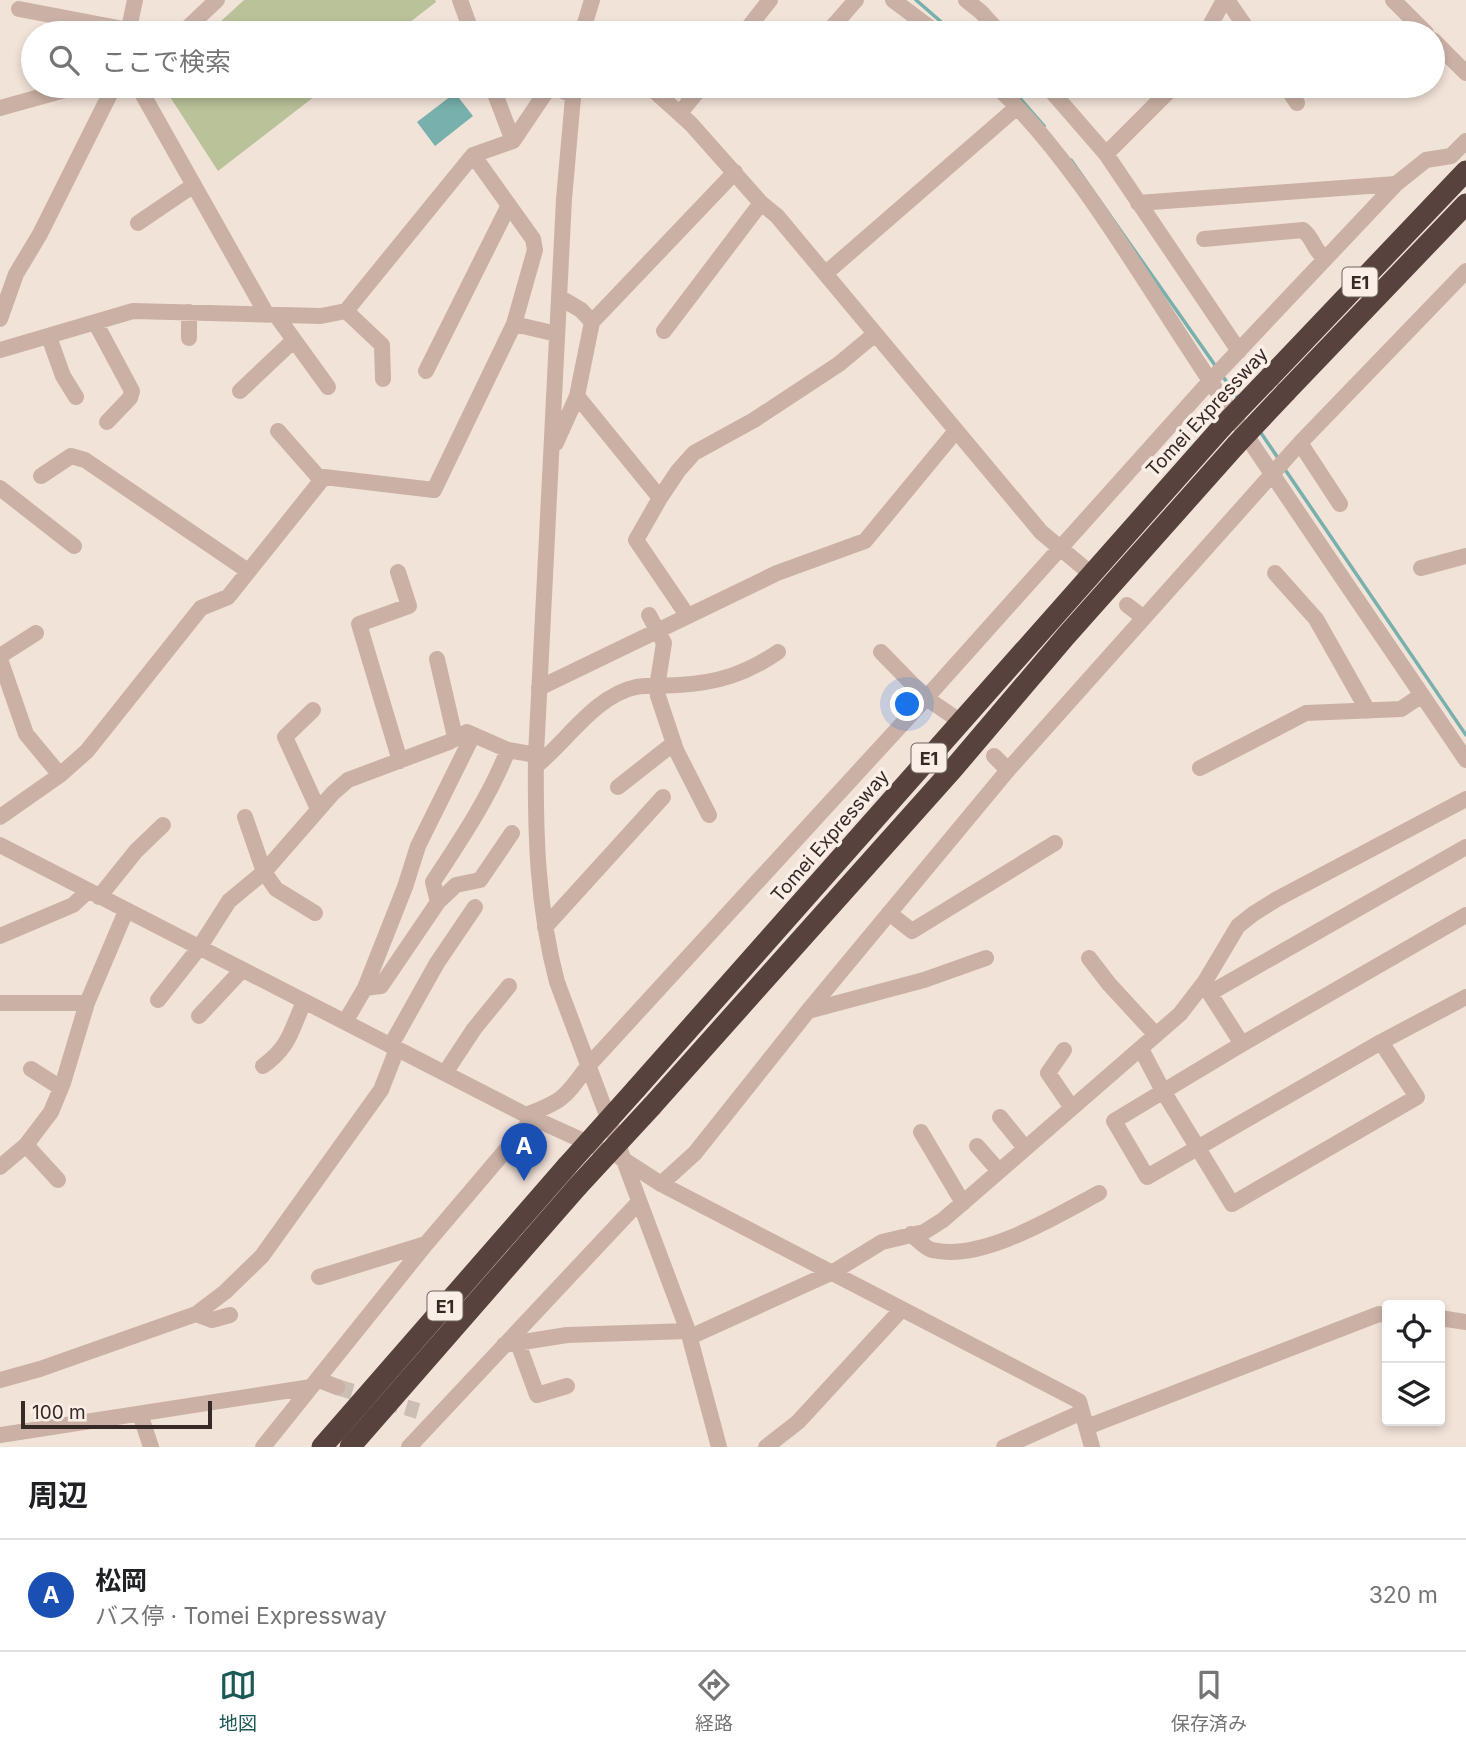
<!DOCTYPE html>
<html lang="ja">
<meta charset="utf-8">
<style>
body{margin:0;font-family:Inter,"Noto Sans JP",sans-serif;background:#f2f2f2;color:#202124}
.controls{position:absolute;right:21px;bottom:21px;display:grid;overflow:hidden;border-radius:7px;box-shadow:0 4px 10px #0003}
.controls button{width:63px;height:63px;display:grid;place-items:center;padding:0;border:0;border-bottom:2px solid #e0e0e0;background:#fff;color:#202124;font:35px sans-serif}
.scale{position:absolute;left:21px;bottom:18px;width:191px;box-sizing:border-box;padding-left:7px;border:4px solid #362926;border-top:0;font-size:19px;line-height:24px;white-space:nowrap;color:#362926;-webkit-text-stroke:5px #faeee6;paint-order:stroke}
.you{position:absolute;left:908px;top:705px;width:24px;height:24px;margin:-18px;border:5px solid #fff;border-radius:50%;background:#1a73e8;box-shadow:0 0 0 10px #1a73e833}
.badge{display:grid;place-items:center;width:46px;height:46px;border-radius:50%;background:#1b5955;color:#fff;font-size:23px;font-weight:700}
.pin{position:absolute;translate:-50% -58px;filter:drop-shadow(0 2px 4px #0008)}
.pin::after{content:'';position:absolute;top:37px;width:24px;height:21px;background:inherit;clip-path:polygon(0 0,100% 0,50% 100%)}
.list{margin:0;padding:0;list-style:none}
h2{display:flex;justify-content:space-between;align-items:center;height:91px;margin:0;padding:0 28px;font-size:30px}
h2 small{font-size:23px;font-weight:400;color:#757577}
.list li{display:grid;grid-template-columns:46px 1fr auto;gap:21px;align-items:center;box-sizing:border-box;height:112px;padding:0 28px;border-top:2px solid #e0e0e0}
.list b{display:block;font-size:26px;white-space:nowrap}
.list p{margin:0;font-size:23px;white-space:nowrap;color:#757577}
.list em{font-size:23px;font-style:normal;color:#757577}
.icon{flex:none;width:38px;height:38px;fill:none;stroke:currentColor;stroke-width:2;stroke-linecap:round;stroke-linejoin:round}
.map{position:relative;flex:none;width:1466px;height:1447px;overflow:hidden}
.search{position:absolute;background:#fff;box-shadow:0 4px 10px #0003;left:21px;right:21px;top:21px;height:77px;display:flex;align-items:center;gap:18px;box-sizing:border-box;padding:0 24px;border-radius:38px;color:#757577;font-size:26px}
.sheet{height:203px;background:#fff}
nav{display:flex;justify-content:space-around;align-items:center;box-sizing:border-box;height:98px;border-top:2px solid #e0e0e0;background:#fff;font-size:19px;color:#757577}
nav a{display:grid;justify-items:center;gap:4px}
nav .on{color:#1b5955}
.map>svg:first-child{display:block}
.green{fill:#b9c299}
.water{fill:#77b0ac}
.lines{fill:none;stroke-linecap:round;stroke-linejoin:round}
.stream{stroke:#77b0ac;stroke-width:3.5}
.minor-tunnel{stroke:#ccbeb5;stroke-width:16;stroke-dasharray:16 8;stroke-linecap:butt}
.minor{stroke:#cbb1a5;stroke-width:16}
.highway{stroke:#57423d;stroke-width:21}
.highway-bridge{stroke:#57423d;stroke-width:21}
.labels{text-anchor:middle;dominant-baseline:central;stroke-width:7;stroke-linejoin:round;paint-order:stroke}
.shield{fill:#faeee6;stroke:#716460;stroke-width:2}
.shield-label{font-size:18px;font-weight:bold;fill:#362926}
.street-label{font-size:19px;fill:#362926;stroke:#faeee6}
</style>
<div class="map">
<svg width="1466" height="1447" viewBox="0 0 1466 1447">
<rect width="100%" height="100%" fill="#f2e3d9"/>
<path class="green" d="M244,0H435L436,2L396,33H208Z
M163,86H328L218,171Z"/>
<path class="water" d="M455,93L473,116L435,146L417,122Z"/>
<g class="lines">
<path class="stream" d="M916,0L954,33
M1009,86L1044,126
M1071,160L1217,368
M1222,375L1239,400
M1259,430L1278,458
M1284,468L1466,735"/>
<path class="minor-tunnel" d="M337,1387L418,1411"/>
<path class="minor" d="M460,0L472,33
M893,0L937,33
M966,0L981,12L1000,33
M1227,0L1250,33
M1393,0L1426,33
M19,9L129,30
M128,33L135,0
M182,33L217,0
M582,33L592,0
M744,33L770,0
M827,33L856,0
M1206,33L1224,0
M1433,40L1466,73
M138,86L267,315
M492,86L513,141
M574,86L564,199L536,755C535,831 537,907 557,982L688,1331L719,1447
M649,86L691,124L761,203L777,216L1041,532L1084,568
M996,86C1074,159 1139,274 1199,364C1286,497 1377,628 1466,760
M1047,86L1106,154
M1174,86L1106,154L1239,351
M1286,86L1297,103
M0,108L79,86
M680,113L702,86
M1138,203L1396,184
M138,223L194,185
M1204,239L1303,230C1314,239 1313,249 1325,259
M826,273L1016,108
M346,311L382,345L383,379
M276,315L328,387
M0,319L16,274L40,234L114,86
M95,322L132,391L130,398L107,422
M592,322L735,172
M514,324L557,334
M664,331L761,203
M49,337L63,376L76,397
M189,338V312
M0,350L133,311L321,316L346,311L473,155L513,141L546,92L556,88L572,95
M426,371L509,205
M240,391L294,340
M577,396L660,498L636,540L687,615
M278,431L321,480
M556,443L577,396L592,322L581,310L559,297
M1300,443L1340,504
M41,476L71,456L85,460L248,571
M0,488L74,546
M660,498L678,471L694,453L754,420L839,364L875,334
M1421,568L1466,556
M398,572L409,606L359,624L400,761
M1275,573L1316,619L1368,711
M1127,605L1144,618
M649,615L664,643L657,687L658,696L676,750L709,815
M881,652L926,698L954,717
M0,656L36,633
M0,659L26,734L60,775
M437,659L455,737
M539,688L777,573L865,541L955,432
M313,710L285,737L318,809
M994,756L1008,770
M536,766C566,742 596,695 636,687C649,685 665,686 678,685C717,683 746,674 778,652
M1200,768L1306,713L1401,709L1422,695
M618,787L674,743
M0,817L60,775L87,751L201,608L228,597L324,477L434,490L514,324L535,250L533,239L473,155
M245,817L264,872L276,889L315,913
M0,845L526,1115L597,1147
M99,897L136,851L163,825
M438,902L433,882C461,839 489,798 508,750
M889,913L912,931L1055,843
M1466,915L1242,1044L1114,1121L1147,1177L1381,1042L1466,997
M545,927L663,797
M0,936L73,905L88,891
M1089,958L1109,984L1156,1035
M1205,986L1242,1044
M365,988L405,887L418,846L473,735
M1210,993L1466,847
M158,1000L199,948L229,901L264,872L333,793L348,780L449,742L467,732L508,750L536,755
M0,1003H87
M808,1011L924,980L986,958
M199,1016L242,970
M345,1022L365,988L381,986L438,902L456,885L480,880L512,833
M391,1045L437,963L475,907
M1141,1049L1163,1091L1232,1204L1417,1097L1381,1042
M1064,1050L1048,1073L1072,1108
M263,1066C290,1047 291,1030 304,1002
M31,1069L61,1088
M445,1073L474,1029L509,986
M526,1115C564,1101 565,1097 588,1066L926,698L1210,381L1396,184L1426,160L1451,156L1466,141
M1000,1117L1025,1148
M921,1132L963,1203
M26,1145L58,1180
M977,1146L999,1171
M621,1158L661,1184L1079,1401L1092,1447
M0,1167L26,1145L51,1112L63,1083L87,1003L126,911
M661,1184L695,1153L808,1011L1008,770L1300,443L1466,271
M911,1234C917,1239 925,1248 932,1250C982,1262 1056,1216 1099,1193
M319,1277L426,1244
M196,1314L212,1320L230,1315
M1440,1318L1466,1322
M690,1337L833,1272L882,1242L924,1232L943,1220L1180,1014L1204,983L1238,926L1253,914L1277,899L1466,799
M518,1343L537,1395L567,1386
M504,1345L567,1335L688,1331
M0,1380L40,1369L196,1314L225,1292L262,1256L381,1090L397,1049
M319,1380L337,1387
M140,1414L151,1447
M1087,1427L1379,1314L1387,1315
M0,1435L311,1387
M263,1447L426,1244L534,1117
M409,1447L638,1203
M766,1447L798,1422L901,1310
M1004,1447L1082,1412"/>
<path class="highway" d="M1270,377L1466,171
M1286,392L1466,204
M636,1089L1222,427
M652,1106L953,769L1066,636L1236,445
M322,1447L567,1166
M350,1447L578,1186"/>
<path class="highway-bridge" d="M1222,427L1270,377
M1236,445L1286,392
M567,1166L636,1089
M578,1186L652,1106"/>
</g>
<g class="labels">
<g class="shield">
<rect x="1342.5" y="267.5" width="35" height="29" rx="5"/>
<rect x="911.5" y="743.5" width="35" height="29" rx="5"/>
<rect x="427.5" y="1291.5" width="35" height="29" rx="5"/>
</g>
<g class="shield-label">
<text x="1360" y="282">E1</text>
<text x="929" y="758">E1</text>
<text x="445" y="1306">E1</text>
</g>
<g class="street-label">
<text transform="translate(1207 412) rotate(-47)">Tomei Expressway</text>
<text transform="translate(830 836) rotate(-49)">Tomei Expressway</text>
</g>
</g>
</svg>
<div class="controls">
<button><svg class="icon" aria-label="locate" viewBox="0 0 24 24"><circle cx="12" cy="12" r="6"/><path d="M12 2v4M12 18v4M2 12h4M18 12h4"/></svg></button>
<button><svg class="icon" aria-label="layers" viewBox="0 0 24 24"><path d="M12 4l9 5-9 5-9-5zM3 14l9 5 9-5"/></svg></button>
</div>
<div class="scale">100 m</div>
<div class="you"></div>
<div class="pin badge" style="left:524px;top:1181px;background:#1a4fb4">A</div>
<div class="search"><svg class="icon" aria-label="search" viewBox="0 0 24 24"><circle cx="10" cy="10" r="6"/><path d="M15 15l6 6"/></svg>ここで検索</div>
</div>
<section class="sheet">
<h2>周辺<small></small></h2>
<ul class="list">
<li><span class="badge" style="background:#1a4fb4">A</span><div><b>松岡</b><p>バス停 · Tomei Expressway</p></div><em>320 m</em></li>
</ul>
</section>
<nav>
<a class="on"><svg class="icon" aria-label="map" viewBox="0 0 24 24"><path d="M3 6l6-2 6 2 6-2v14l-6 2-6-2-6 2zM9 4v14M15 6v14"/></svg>地図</a>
<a><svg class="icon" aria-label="directions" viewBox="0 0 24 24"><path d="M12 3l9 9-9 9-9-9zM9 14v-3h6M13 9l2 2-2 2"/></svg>経路</a>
<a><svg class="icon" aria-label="saved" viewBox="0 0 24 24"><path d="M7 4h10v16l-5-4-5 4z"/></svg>保存済み</a>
</nav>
